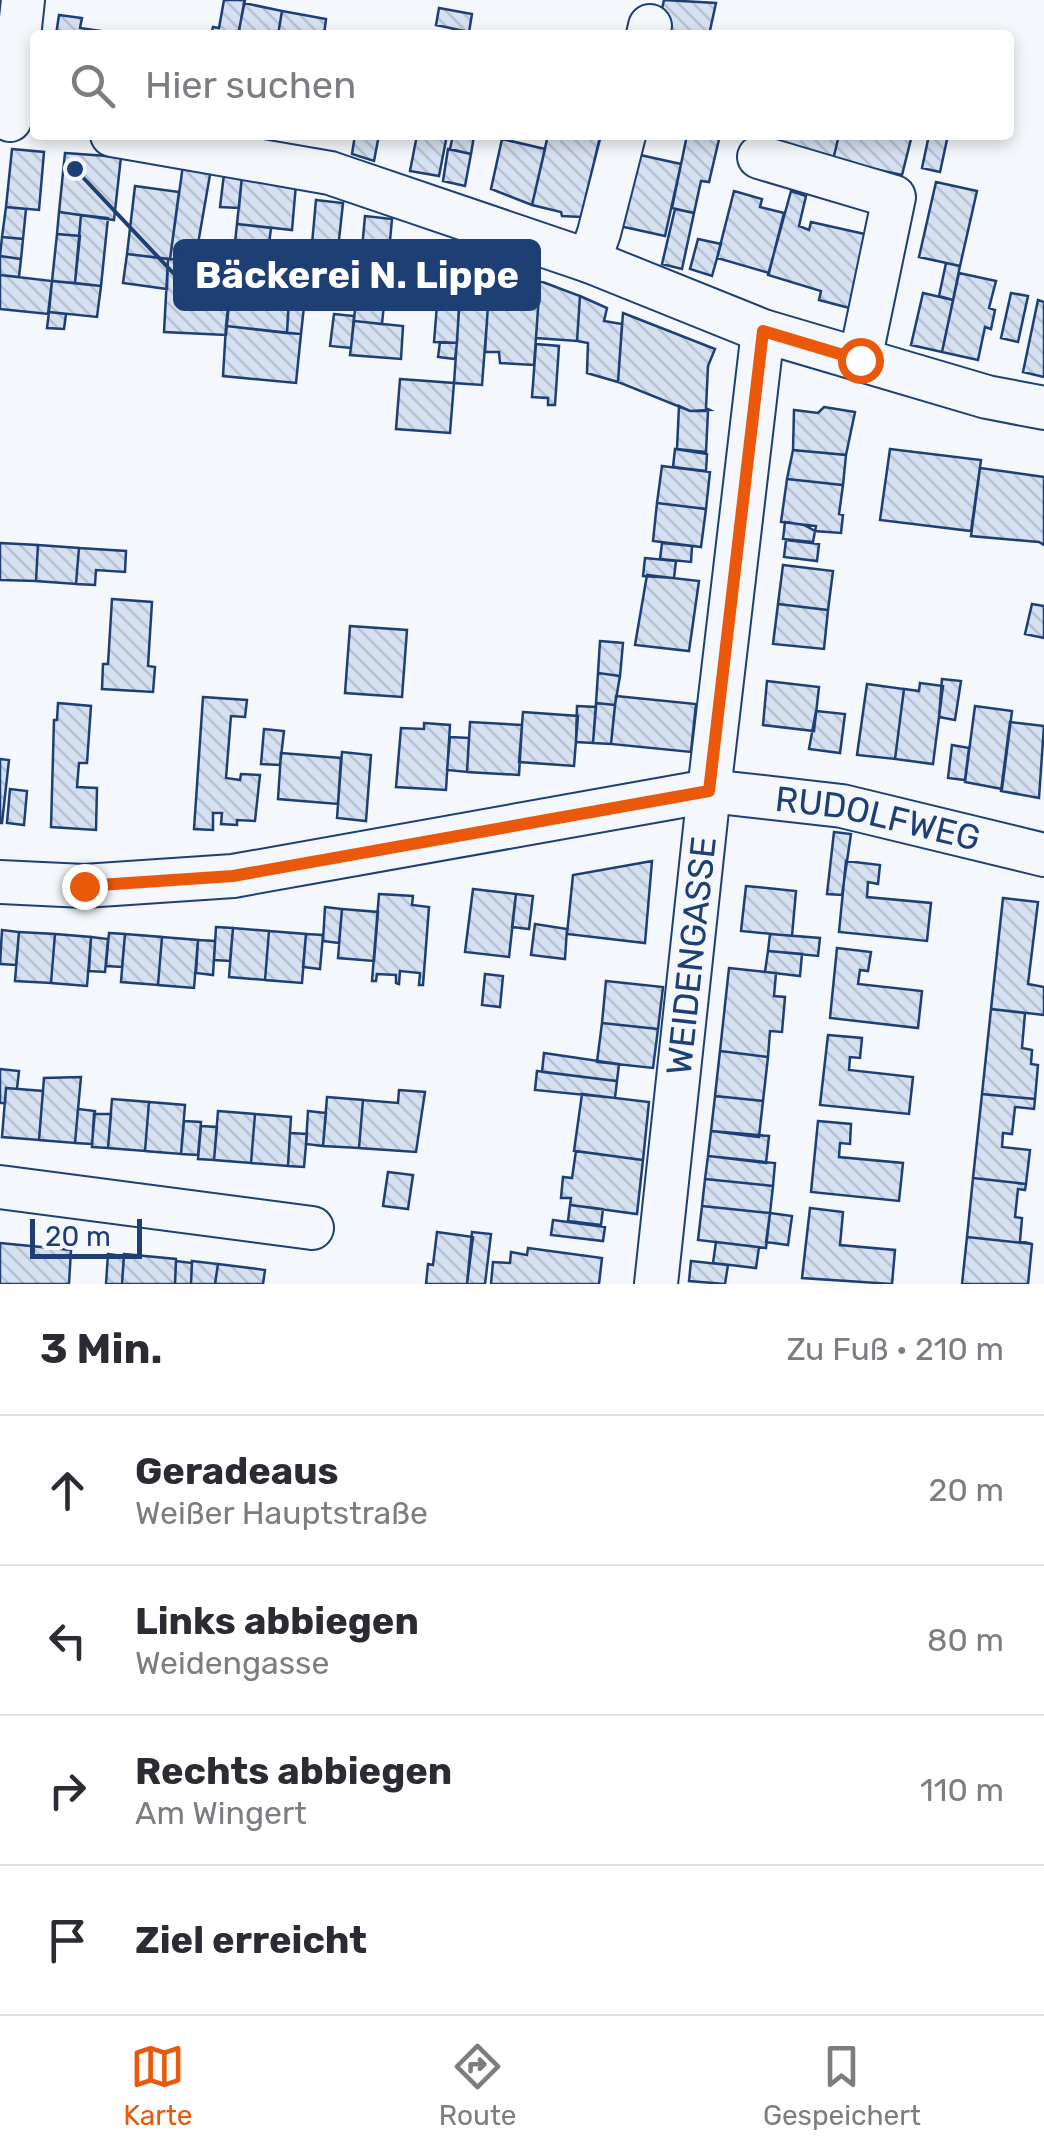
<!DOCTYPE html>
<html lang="de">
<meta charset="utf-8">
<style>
body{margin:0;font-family:Rubik,sans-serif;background:#f7f7f7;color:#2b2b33}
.scale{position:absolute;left:30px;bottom:25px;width:112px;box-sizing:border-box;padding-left:10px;border:5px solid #1d3f73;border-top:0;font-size:28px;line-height:35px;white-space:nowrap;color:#1d3f73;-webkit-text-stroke:8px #f4f7fb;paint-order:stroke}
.stop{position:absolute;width:30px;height:30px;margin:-22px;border:8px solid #ea580c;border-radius:50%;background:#fff}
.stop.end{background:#ea580c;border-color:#fff;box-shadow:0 2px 10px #0008}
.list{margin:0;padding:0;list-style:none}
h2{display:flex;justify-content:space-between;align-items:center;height:130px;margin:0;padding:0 40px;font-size:42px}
h2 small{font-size:32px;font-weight:400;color:#7c7c81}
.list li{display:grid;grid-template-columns:65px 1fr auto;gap:30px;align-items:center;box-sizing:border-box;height:150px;padding:0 40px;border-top:2px solid #e1e1e2}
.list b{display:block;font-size:38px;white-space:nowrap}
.list p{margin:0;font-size:32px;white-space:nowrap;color:#7c7c81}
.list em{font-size:32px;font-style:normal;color:#7c7c81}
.icon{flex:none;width:55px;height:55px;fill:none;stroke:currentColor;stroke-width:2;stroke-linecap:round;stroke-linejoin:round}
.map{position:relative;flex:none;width:1044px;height:1284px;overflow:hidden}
.search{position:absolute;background:#fff;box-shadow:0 5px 15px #0003;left:30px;right:30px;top:30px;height:110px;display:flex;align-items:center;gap:25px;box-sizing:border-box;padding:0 35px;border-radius:10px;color:#7c7c81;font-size:38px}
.sheet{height:730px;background:#fff}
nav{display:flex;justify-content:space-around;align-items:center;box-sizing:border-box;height:140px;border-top:2px solid #e1e1e2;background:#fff;font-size:28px;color:#7c7c81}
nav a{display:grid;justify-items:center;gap:5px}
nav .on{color:#ea580c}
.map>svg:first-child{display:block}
.building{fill:url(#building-back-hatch);stroke:#1d3f73;stroke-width:2.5}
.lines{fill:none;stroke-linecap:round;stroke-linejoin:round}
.minor-casing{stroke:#1d3f73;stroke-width:46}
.minor{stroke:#f4f7fb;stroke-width:42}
.route{stroke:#ea580c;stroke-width:12}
.labels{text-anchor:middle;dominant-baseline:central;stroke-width:8;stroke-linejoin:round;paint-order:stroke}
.street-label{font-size:35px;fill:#1d3f73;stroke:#f4f7fb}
.leader{fill:none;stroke:#1d3f73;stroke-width:4}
.callout-dot{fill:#1d3f73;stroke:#f4f7fb;stroke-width:4}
.callout{fill:#1d3f73;stroke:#1d3f73;stroke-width:4}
.callout-label{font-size:38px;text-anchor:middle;font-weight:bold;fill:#fff}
</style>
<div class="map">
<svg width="1044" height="1284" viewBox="0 0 1044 1284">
<defs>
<pattern id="building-back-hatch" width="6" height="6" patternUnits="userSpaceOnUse" patternTransform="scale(2.5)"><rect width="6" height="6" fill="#d5e0f0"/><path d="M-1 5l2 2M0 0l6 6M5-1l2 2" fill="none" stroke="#b6c1d1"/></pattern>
</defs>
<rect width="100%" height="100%" fill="#f4f7fb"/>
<path class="building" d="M224,0H245L238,35H211L213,27L219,28Z
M664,0L716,3L709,35H656Z
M244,3L282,11L278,35H252L239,31Z
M439,8L472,14L469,32L436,25Z
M282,11L326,19L324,35H278Z
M59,15L82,18L80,28L101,31L100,35H56Z
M355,135H379L374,161L352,154Z
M417,135H447L439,176L410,171Z
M453,135L474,136L471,154L450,149Z
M548,135L600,137L581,217L562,216L561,212L532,205Z
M687,135H720L709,182L701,181L694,213L672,208Z
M767,135H839L833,160L765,144Z
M839,135H912L902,175L833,160Z
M929,135H948L940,172L922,168Z
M502,139L545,149L532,205L491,189Z
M12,149L44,152L39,210L6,207Z
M448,149L471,154L465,186L443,181Z
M65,153L121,157L114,220L59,212Z
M631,153L681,164L665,236L615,225Z
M183,165L211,169L195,261L170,259Z
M224,174L242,176L239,208L220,207Z
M242,176L296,184L292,230L237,224Z
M936,182L977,191L960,266L919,257Z
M135,186L179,192L170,259L127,254Z
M734,191L762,199L760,207L784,213L769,273L717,258Z
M791,191L806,196L799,226L809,230L811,222L878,237L861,311L819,300L821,291L768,275Z
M316,200L343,203L337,258L311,255Z
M6,207L26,209L23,239L2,237Z
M675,209L694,213L682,269L662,264Z
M59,212L81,215L79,236L57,234Z
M81,215L108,218L101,286L75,283Z
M365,216L392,219L387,273L360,271Z
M237,224L271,228L268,252L274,253L271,275H265L264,292L230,288Z
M57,234L80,236L75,283L52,281Z
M2,237L23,239L21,259L0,256Z
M698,239L721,244L712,276L690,269Z
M463,253L492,255L482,385L454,383Z
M127,254L168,259L167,289L123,283Z
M0,256L21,259L19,277L0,275Z
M168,259L233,263L226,335L164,332Z
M946,263L960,266L953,300L939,296Z
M291,269L308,270L301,334L287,333Z
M358,271L387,273L382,324L354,321Z
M959,273L996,281L989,308L995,310L991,329L985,327L978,360L942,352Z
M0,275L52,281L48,314L0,309Z
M503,278L540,281L534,365L500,363L499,352H485L489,289L502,290Z
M52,281L101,286L97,317L49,312Z
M540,281L580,296L577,341L536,338Z
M230,288L289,295L287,333L226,326Z
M923,293L953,300L942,352L911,345Z
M1011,293L1028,296L1018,342L1001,338Z
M580,296L607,308L604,321L622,324L618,382L587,373L588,343L577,341Z
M1038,300L1044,302V377L1023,372Z
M437,305L459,306L457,343L434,342Z
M49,312L66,314L64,329L47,328Z
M623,313L715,349L708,366L706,408L710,410L690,411L618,382Z
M334,314L354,316L351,348L330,346Z
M354,321L403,326L401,359L350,355Z
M226,326L301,334L296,383L223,376Z
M440,342L457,343L455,359L438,357Z
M536,344L559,346L555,405H548V398L532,397Z
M400,379L454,383L450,433L396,429Z
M679,406L690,411H708L706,452L677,449Z
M824,407L855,412L846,455L793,450L794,410L818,413Z
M675,449L707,454L706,471L673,467Z
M890,449L981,460L971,531L880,520Z
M793,450L846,455L843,485L787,479Z
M662,466L710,472L706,509L657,503Z
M980,468L1044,477V545L1039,542L971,536Z
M787,479L843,485L839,514L843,515L841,533L815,531L816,526L781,522Z
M657,503L706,509L701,547L653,541Z
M785,522L804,525L815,531L813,542L783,539Z
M786,540L819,544L817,561L784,557Z
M0,543L38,545L36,581L0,580Z
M662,543L692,546L691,562L660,559Z
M38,545L79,548L76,584L36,581Z
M79,548L126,551L125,572L96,570L95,585L76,584Z
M645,558L676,561L674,578L643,576Z
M783,565L833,571L828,610L778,604Z
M647,575L699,581L689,651L635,645Z
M112,599L152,602L148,666L155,667L153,692L102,689L103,664H108Z
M778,604L828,610L824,649L773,644Z
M1032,604L1044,606V638L1025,634Z
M350,626L407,630L402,697L345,693Z
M600,641L623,643L620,676L598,673Z
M598,673L620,676L615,705L596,703Z
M942,679L961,681L955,720L939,717Z
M767,681L819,687L814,731L763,725Z
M920,683L943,686L933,764L895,759L904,689L919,691Z
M867,684L904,689L895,759L857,755Z
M616,696L696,704L691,752L611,744Z
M203,697L247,700L245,717L231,716L226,778L240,780L241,774L260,775L255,821L237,820V825L221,824L222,813H213V830L194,829Z
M58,703L91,706L87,763H79L77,787L97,788L96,830L51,827L54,720H57Z
M596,703L615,705L611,744L593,743Z
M577,706L596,707L593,743L576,742Z
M975,706L1012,711L1002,789L965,782Z
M816,711L845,714L840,753L809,749Z
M523,712L578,716L574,766L519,762Z
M470,722L522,725L519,775L467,772Z
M1010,722L1044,726L1039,798L1001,791Z
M424,723L450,725L446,790L396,787L401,728L424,729Z
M264,729L284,731L280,765L261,764Z
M450,737L469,738L467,772L447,770Z
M952,745L969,748L965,780L948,778Z
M342,752L371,755L366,821L337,818Z
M281,753L341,758L338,804L278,799Z
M0,759L9,760L2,823H0Z
M10,789L27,791L24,825L7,823Z
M834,832L851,834L842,895L827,894Z
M652,861L645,943L567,934L573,875Z
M846,861L880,865L878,884L868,882L867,897L931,903L927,941L839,932Z
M746,886L796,891L792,936L741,931Z
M473,889L516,894L509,957L465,952Z
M379,894L413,896L412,905L429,907L423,985H419L420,973L400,971L399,984L396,983V975L377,974L376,981H372Z
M516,894L533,896L529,929L512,927Z
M1003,898L1038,902L1028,984L1044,987V1015L991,1009Z
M325,907L342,909L339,943L323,941Z
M342,909L378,912L374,961L338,958Z
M535,924L567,929L565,959L531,955Z
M216,927L233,928L230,961L214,960Z
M233,928L269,931L265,980L229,977Z
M2,930L19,932L16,965L0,964Z
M269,931L306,934L302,983L265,980Z
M19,932L55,934L51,983L15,981Z
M109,933L125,934L122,967L106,966Z
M55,934L91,937L87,986L51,983Z
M125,934L162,937L158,985L121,982Z
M306,934L323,935L320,969L303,967Z
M770,934L820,938L818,956L768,951Z
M91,937L108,939L105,972L89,971Z
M162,937L198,940L194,988L158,985Z
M198,940L215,941L213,975L196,973Z
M837,948L871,952L868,971L860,970L858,984L922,991L918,1028L830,1018Z
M768,951L802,954L800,976L765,972Z
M729,968L776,973L774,996L785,997L782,1032L770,1031L768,1057L720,1051Z
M485,974L503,976L500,1007L482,1005Z
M606,981L663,987L658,1029L602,1023Z
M991,1009L1025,1013L1022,1048L1032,1050L1031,1064L1038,1065L1035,1099L982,1094Z
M602,1023L658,1029L653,1068L597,1062Z
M828,1035L862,1038L860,1058L850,1057L849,1070L913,1077L909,1114L820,1105Z
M720,1051L768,1057L763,1101L715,1096Z
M544,1053L619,1064L617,1081L542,1072Z
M0,1069L19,1071L17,1089L6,1088L5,1103H0Z
M537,1071L617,1081L615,1098L535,1090Z
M81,1077L75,1143L39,1140L44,1078Z
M6,1088L43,1091L39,1140L2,1137Z
M399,1090L425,1092L416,1152L359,1148L363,1100L398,1103Z
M582,1094L649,1102L643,1160L574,1151Z
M982,1094L1035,1099L1034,1109L1015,1107L1012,1134L1003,1133L1002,1147L1030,1150L1026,1184L973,1178Z
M715,1096L763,1101L759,1137L711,1131Z
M327,1097L363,1100L359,1148L323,1146Z
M112,1099L149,1102L145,1151L108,1148Z
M149,1102L185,1105L181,1154L145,1151Z
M78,1109L95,1111L92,1144L75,1143Z
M218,1111L255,1114L251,1163L214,1160Z
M308,1111L326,1113L323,1146L306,1144Z
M94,1114H111L108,1148L92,1147Z
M255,1114L291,1117L288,1166L251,1163Z
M184,1121L201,1122L198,1155L181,1154Z
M818,1121L851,1124L850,1144L840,1143L839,1157L903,1163L899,1201L811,1192Z
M201,1126L217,1127L214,1160L198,1159Z
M711,1131L769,1136L766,1163L708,1156Z
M290,1133L307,1134L304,1167L288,1166Z
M576,1151L643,1160L637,1214L570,1205L571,1198H561L563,1177L572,1178Z
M708,1156L775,1163L773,1186L705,1179Z
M388,1172L413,1175L408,1209L383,1206Z
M973,1178L1026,1184L1025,1190L1018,1189L1015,1217L1022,1218L1020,1241L1032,1244L967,1237Z
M705,1179L773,1186L770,1213L702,1206Z
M570,1205L603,1209L601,1225L568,1221Z
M702,1206L770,1213L766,1248L698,1240Z
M810,1208L843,1212L840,1245L895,1250L892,1284L802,1278Z
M770,1213L792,1216L788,1245L766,1242Z
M553,1220L605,1227L603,1241L551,1235Z
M437,1232L473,1237L467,1284H426L428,1264L433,1265Z
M472,1232L491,1234L485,1284H467Z
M967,1237L1032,1244L1028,1284H962Z
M716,1242L759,1247L756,1268L713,1263Z
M0,1243L71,1250L69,1284H0Z
M528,1248L602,1258L599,1284H491L493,1262L510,1263L511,1252L527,1255Z
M108,1254L124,1256L122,1284H106Z
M124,1254L176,1259L175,1284H122Z
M176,1261L192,1263L191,1284H175Z
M192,1261L218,1264L215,1284H191Z
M691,1261L728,1265L725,1284L689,1281Z
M218,1264L265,1270L263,1284H215Z"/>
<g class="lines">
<defs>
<g id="minor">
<path d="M648,35L650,26"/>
<path d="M10,120L23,0"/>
<path d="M112,135L330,173L589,261L763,331L987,397L1044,408"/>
<path d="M759,157L894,197L860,360"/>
<path d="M589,261L599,233L624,135"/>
<path id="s1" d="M0,882L84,886L233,876L709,791L842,806L1044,855"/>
<path d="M0,1187L312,1228"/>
<path id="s2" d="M656,1284L709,791L763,331"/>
</g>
</defs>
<use href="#minor" class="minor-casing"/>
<use href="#minor" class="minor"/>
</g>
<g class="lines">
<path class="route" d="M84,886L233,876L709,791L763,331L860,360"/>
</g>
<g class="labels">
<g class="street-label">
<text stroke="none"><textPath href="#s1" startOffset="888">RUDOLFWEG</textPath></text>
<text stroke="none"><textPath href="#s2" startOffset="330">WEIDENGASSE</textPath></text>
</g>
</g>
<path class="leader" d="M75 169L175 275"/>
<circle class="callout-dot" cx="75" cy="169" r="10"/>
<rect class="callout" x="175" y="241" width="364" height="68" rx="10"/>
<g class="callout-label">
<text x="357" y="288">Bäckerei N. Lippe</text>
</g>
</svg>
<div class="scale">20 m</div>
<div class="stop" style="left:860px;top:360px"></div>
<div class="stop end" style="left:84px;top:886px"></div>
<div class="search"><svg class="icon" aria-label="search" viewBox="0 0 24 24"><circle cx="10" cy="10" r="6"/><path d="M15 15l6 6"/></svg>Hier suchen</div>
</div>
<section class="sheet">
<h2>3 Min.<small>Zu Fuß · 210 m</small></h2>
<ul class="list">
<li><svg class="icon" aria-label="ahead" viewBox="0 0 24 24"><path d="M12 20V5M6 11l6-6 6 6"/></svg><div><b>Geradeaus</b><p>Weißer Hauptstraße</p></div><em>20 m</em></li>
<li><svg class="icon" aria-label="left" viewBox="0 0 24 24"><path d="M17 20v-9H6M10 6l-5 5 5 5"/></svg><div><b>Links abbiegen</b><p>Weidengasse</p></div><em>80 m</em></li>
<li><svg class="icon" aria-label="right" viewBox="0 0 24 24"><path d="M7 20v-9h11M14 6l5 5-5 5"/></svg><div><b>Rechts abbiegen</b><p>Am Wingert</p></div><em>110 m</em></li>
<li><svg class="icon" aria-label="arrive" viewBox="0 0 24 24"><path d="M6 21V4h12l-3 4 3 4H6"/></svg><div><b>Ziel erreicht</b></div></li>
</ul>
</section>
<nav>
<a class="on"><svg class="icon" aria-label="map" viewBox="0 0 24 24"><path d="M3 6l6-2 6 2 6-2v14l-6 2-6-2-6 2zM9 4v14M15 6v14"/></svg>Karte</a>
<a><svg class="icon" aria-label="directions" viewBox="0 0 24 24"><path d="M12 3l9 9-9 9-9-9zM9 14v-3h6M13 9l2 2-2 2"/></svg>Route</a>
<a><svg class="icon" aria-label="saved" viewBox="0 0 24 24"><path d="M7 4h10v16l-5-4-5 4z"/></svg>Gespeichert</a>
</nav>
